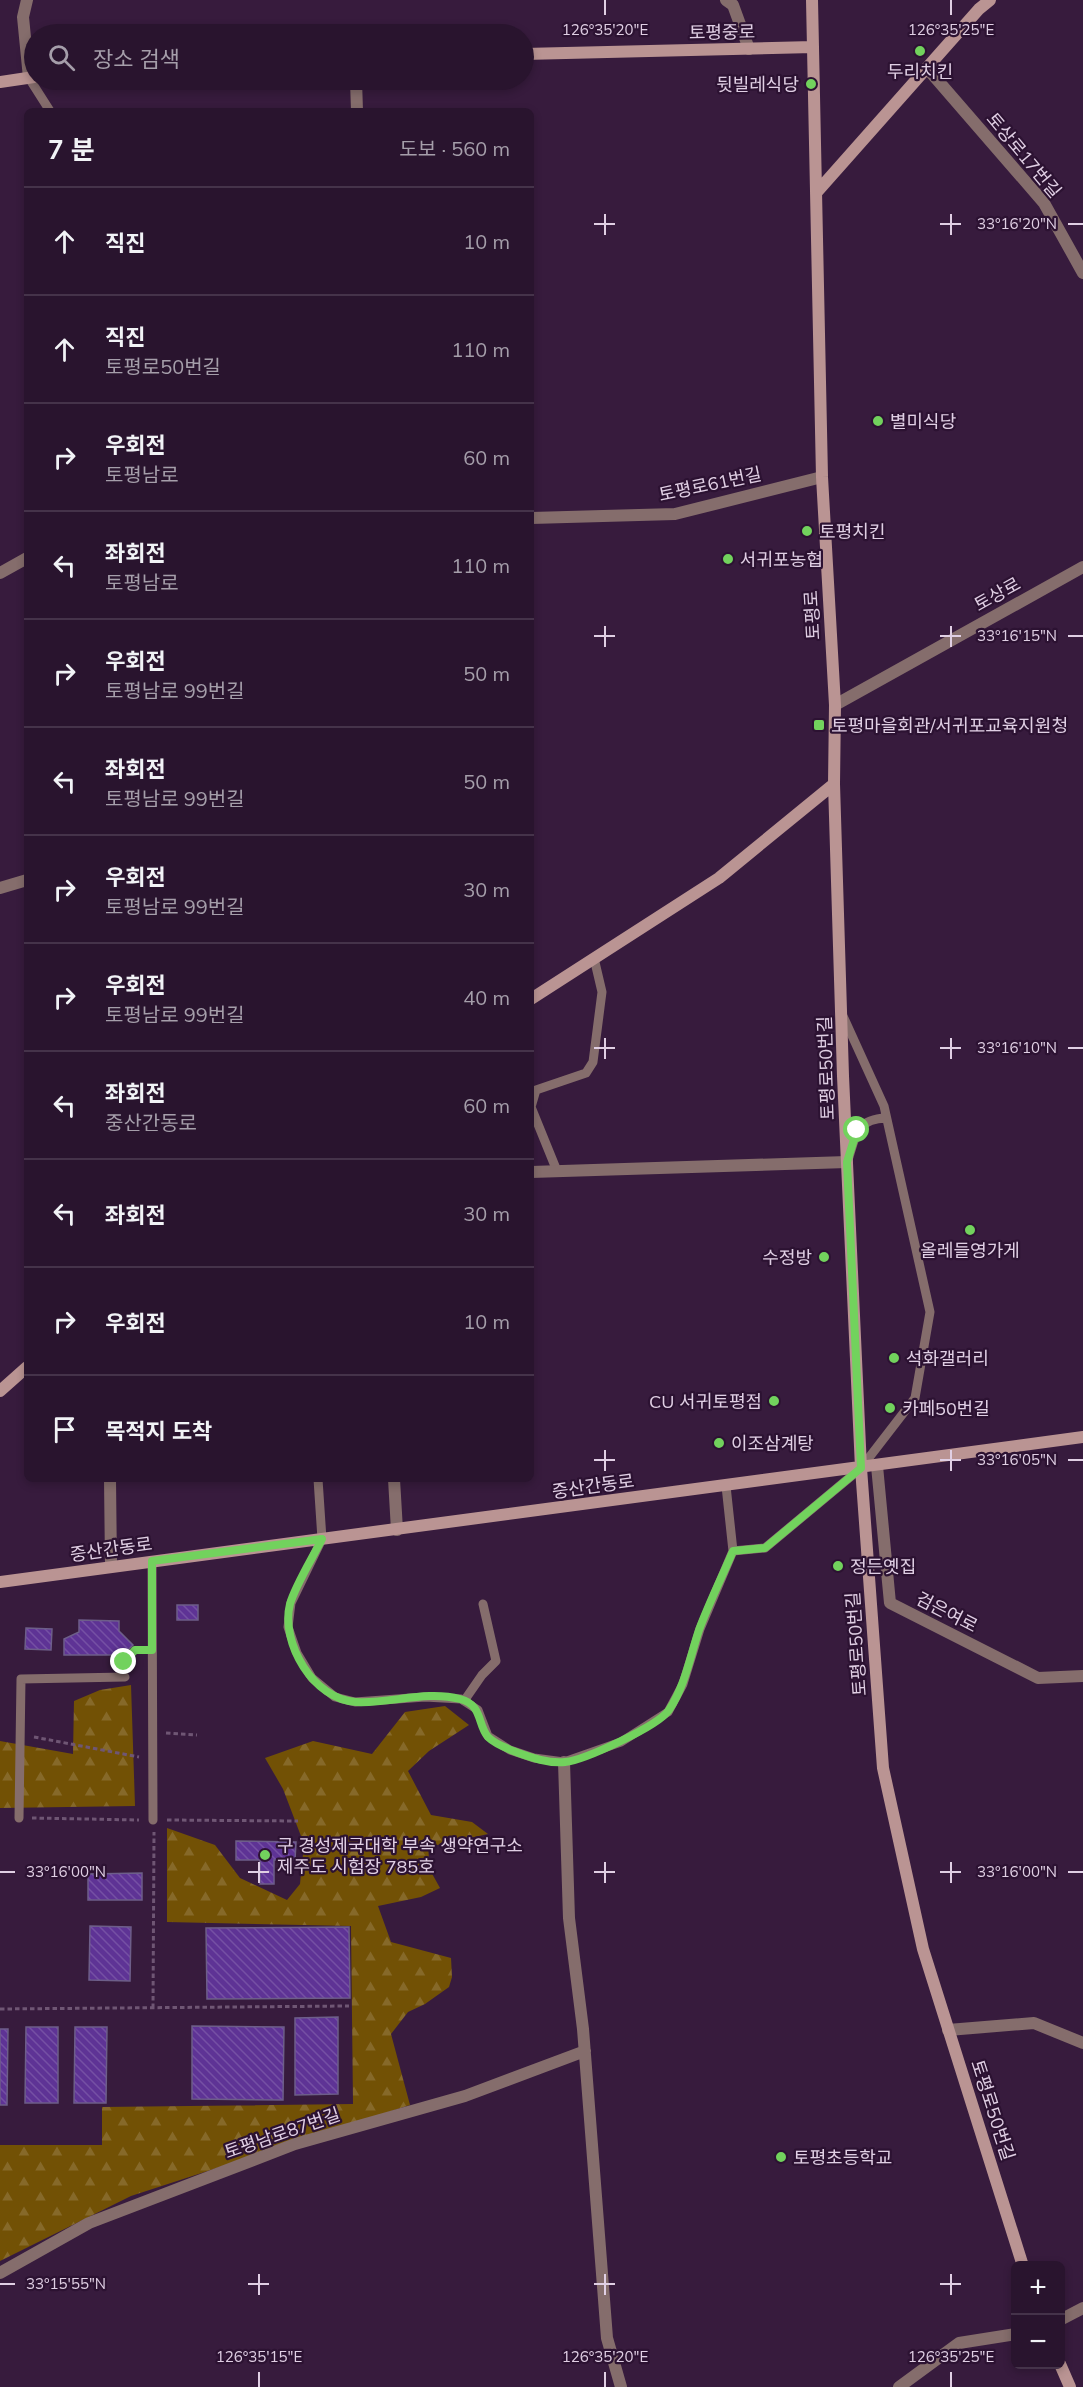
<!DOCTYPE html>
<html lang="ko">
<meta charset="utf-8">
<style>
body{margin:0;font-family:Mulish,"Noto Sans KR",sans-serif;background:#311d36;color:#f1f3f6}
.controls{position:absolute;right:18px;bottom:18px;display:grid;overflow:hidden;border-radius:9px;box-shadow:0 3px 9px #0003}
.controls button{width:54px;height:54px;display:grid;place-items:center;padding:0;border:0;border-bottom:2px solid #45334a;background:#29142e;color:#f1f3f6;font:30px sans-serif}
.stop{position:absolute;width:18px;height:18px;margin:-14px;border:4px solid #72d25d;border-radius:50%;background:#fff}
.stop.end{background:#72d25d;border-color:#fff;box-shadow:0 2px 6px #0008}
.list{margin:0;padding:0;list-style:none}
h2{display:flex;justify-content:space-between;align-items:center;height:78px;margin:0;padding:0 24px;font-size:26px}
h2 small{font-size:20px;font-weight:400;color:#a59eaa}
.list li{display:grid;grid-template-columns:39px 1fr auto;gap:18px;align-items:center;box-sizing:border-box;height:108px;padding:0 24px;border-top:2px solid #45334a}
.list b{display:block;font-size:22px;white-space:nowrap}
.list p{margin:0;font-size:20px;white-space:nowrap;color:#a59eaa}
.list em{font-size:20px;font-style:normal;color:#a59eaa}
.icon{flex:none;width:33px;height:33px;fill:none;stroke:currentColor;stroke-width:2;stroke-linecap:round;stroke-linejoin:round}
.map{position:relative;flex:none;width:1083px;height:2387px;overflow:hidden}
.search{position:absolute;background:#29142e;box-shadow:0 3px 9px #0003;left:24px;top:24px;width:510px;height:66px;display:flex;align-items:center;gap:15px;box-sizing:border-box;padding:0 21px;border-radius:33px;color:#a59eaa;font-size:22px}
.panel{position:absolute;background:#29142e;box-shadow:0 3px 9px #0003;left:24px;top:108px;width:510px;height:1374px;border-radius:9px}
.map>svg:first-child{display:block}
.forest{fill:url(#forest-firs)}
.building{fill:url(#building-back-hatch);stroke:#6d5e89;stroke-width:1.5}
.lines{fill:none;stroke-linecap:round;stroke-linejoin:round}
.path{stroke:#6f5674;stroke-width:3;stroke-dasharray:4.5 3;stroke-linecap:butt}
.lane{stroke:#856d6c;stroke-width:9}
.street{stroke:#856d6c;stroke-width:12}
.secondary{stroke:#ba9493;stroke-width:12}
.route{stroke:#72d25d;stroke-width:8}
.ticks{fill:none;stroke:#e0cfe4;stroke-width:2}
.poi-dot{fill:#72d25d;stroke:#2c1232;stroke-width:2}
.labels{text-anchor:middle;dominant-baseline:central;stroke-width:4.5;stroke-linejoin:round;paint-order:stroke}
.street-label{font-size:18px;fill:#e0cfe4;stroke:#2c1232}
.poi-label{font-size:18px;fill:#e0cfe4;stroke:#2c1232;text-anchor:start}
.ticks-label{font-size:15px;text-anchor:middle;fill:#e0cfe4;stroke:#2c1232;stroke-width:4.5;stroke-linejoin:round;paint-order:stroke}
</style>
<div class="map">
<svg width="1083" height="2387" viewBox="0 0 1083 2387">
<defs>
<pattern id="forest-firs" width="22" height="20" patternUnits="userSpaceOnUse" patternTransform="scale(1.5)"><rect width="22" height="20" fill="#725105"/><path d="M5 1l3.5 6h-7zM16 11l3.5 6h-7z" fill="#866929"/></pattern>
<pattern id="building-back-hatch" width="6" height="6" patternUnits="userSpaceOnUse" patternTransform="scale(1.5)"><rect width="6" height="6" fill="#5e3395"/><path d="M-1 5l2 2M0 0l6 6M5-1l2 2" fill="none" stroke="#7550a4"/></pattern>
</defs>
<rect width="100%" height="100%" fill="#371b3d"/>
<path class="forest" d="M131,1685L135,1806L0,1808V1741L73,1754L74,1701L100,1690Z
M445,1706L469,1725L429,1751L408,1771L431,1815L472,1822L488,1834L428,1847L430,1870L440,1888L421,1897L378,1906L391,1942L451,1958L452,1977L449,1987L425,2004L408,2012L391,2034L410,2105L131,2196L0,2261V2145H102V2107L353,2104L351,1926L167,1922V1828L215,1845L240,1878L287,1900L300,1884L304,1844L283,1789L265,1758L313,1741L372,1754L405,1712Z"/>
<path class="building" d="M177,1605H198V1620H177Z
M79,1620L119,1621V1631L133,1645L123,1655H64V1639L79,1632Z
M26,1628L52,1629L51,1650L25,1649Z
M236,1841L296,1842L295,1860H274V1884H260V1860H236Z
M142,1873V1900H88V1874Z
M90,1926L131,1927L130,1981L89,1980Z
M349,1927L350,1998L207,1999L206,1928Z
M338,2017V2094L295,2095V2018Z
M192,2026L284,2027L283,2100L192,2099Z
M26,2027H58V2103H25Z
M75,2027H107L106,2103H74Z
M0,2029H8L7,2105H0Z"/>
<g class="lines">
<path class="path" d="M124,1664L136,1650H141
M166,1733L197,1735
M34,1737L139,1757
M32,1818L139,1820
M167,1820L298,1821
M153,2008L154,1832
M0,2009L349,2006"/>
<path class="lane" d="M29,78L50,111
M849,1157C856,1133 858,1119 886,1118
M557,1171L531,1107L536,1090L586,1073L593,1062L602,992L594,958
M318,1479L322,1539L291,1603L288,1627L297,1653L312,1678L335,1697L355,1702L425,1697L461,1699L478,1710L488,1736L510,1750L534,1758L564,1762L621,1742L668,1712L683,1684L700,1629L733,1551L726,1486
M733,1551L765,1548L861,1468L915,1398L930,1312L884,1106L843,1016
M152,1561L153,1820
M464,1701L482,1675L496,1661L483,1604
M19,1818L21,1679L125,1677"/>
<path class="street" d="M27,0L23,17L29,78
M726,0L733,5L749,49
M927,68L1044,203L1083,273
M356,80L357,111
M531,518L675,514L822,477
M0,573L27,558
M835,705L1083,567
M0,888L27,880
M531,1172L847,1162
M877,1466L890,1603L1038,1678L1083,1676
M110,1479L111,1566
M394,1479L397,1530
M564,1762L569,1918L583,2029L607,2338L621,2387
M948,2030L1034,2023L1083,2043
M0,2273L89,2223L295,2144L465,2096L585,2051
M1060,2320L1083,2308
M899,2387L959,2343L1016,2334"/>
<path class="secondary" d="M524,54L813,47
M0,82L34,77
M816,193L979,9L990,0
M834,784L843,1076L861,1468L883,1768L923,1949L1023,2266
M531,999L719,878L834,784L835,705L822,477L812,0
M0,1391L27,1367
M0,1582L1083,1437
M1060,2364L1070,2387"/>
</g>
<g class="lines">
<path class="route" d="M124,1662L135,1650H152V1561L322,1539C313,1557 295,1586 290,1604C280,1643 314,1700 356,1702C390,1704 426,1690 460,1699C483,1705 477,1724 488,1737C494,1743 508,1749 516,1752C530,1757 549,1764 565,1762C585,1760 658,1726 669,1710C685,1686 690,1657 699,1630C709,1603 722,1577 733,1551L765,1548L861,1468L847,1162L857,1130"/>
</g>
<path class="ticks" d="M605,0V15M951,0V15M605,214V235M951,214V235M594,224H615M940,224H961M1068,224H1083M605,626V647M951,626V647M594,636H615M940,636H961M1068,636H1083M605,1038V1059M951,1038V1059M594,1048H615M940,1048H961M1068,1048H1083M605,1450V1471M951,1450V1471M594,1460H615M940,1460H961M1068,1460H1083M259,1862V1883M605,1862V1883M951,1862V1883M0,1872H15M248,1872H269M594,1872H615M940,1872H961M1068,1872H1083M259,2274V2295M605,2274V2295M951,2274V2295M0,2284H15M248,2284H269M594,2284H615M940,2284H961M259,2372V2387M605,2372V2387M951,2372V2387"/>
<g class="poi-dot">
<circle cx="920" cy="51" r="6"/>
<circle cx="811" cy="84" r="6"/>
<circle cx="878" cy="421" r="6"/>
<circle cx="807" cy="531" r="6"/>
<circle cx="728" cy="559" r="6"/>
<rect x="813" y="719" width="12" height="12" rx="3"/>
<circle cx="970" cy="1230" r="6"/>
<circle cx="824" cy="1257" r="6"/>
<circle cx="894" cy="1358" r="6"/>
<circle cx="774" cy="1401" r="6"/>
<circle cx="890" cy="1408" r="6"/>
<circle cx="719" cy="1443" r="6"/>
<circle cx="838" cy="1566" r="6"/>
<circle cx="265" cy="1855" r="6"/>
<circle cx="781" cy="2157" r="6"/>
</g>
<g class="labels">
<g class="street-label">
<text transform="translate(722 32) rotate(-1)">토평중로</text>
<text transform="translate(1024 155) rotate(50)">토상로17번길</text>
<text transform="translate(710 484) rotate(-12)">토평로61번길</text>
<text transform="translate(997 594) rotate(-29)">토상로</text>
<text transform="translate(812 615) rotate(-93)">토평로</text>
<text transform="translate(826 1068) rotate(-92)">토평로50번길</text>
<text transform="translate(593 1486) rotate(-8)">중산간동로</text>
<text transform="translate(111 1549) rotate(-8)">중산간동로</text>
<text transform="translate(947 1612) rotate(27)">검은여로</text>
<text transform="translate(856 1644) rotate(-94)">토평로50번길</text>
<text transform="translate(993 2110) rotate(72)">토평로50번길</text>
<text transform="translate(282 2133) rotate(-19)">토평남로87번길</text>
</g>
<g class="poi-label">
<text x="920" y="71" text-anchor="middle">두리치킨</text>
<text x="799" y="84" text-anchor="end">뒷빌레식당</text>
<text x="890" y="421">별미식당</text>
<text x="819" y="531">토평치킨</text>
<text x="740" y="559">서귀포농협</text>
<text x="831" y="725">토평마을회관/서귀포교육지원청</text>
<text x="970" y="1250" text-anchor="middle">올레들영가게</text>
<text x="812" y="1257" text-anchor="end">수정방</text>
<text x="906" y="1358">석화갤러리</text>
<text x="762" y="1401" text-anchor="end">CU 서귀토평점</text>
<text x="902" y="1408">카페50번길</text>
<text x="731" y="1443">이조삼계탕</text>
<text x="850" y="1566">정든옛집</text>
<text x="277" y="1845">구 경성제국대학 부속 생약연구소<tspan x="277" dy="21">제주도 시험장 785호</tspan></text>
<text x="793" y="2157">토평초등학교</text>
</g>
</g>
<g class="ticks-label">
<text x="605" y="35">126°35'20"E</text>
<text x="951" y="35">126°35'25"E</text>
<text x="1017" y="229">33°16'20"N</text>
<text x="1017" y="641">33°16'15"N</text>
<text x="1017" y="1053">33°16'10"N</text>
<text x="1017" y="1465">33°16'05"N</text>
<text x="66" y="1877">33°16'00"N</text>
<text x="1017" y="1877">33°16'00"N</text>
<text x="66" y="2289">33°15'55"N</text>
<text x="259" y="2362">126°35'15"E</text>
<text x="605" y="2362">126°35'20"E</text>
<text x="951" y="2362">126°35'25"E</text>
</g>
</svg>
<div class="controls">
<button>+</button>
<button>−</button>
</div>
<div class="stop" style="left:857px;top:1130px"></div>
<div class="stop end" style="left:124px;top:1662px"></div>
<div class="search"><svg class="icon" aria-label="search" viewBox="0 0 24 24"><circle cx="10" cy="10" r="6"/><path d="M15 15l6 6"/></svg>장소 검색</div>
<section class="panel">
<h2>7 분<small>도보 · 560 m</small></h2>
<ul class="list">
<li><svg class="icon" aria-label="ahead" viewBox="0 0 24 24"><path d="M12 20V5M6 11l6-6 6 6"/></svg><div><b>직진</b></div><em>10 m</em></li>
<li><svg class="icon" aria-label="ahead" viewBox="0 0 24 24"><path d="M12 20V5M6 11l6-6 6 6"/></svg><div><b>직진</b><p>토평로50번길</p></div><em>110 m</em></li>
<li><svg class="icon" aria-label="right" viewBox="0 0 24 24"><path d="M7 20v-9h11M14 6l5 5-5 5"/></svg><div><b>우회전</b><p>토평남로</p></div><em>60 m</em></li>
<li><svg class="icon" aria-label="left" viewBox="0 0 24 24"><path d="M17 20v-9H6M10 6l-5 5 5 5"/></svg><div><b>좌회전</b><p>토평남로</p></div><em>110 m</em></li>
<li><svg class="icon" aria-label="right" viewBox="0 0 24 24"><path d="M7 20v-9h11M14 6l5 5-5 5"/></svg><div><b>우회전</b><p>토평남로 99번길</p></div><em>50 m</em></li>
<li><svg class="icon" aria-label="left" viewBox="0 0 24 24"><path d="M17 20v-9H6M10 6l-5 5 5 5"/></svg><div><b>좌회전</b><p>토평남로 99번길</p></div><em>50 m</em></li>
<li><svg class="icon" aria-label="right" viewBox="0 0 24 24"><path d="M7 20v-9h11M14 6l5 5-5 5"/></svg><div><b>우회전</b><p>토평남로 99번길</p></div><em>30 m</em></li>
<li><svg class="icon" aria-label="right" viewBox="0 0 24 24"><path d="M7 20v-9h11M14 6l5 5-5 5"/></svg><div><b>우회전</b><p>토평남로 99번길</p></div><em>40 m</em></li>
<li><svg class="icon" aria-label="left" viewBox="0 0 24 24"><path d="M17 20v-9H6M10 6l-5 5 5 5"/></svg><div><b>좌회전</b><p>중산간동로</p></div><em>60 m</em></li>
<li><svg class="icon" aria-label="left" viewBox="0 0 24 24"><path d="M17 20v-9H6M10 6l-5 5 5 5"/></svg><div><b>좌회전</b></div><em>30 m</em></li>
<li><svg class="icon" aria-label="right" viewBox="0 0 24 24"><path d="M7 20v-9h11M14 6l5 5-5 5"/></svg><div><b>우회전</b></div><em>10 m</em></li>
<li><svg class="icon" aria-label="arrive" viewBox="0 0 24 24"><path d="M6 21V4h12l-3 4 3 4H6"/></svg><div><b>목적지 도착</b></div></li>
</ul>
</section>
</div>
